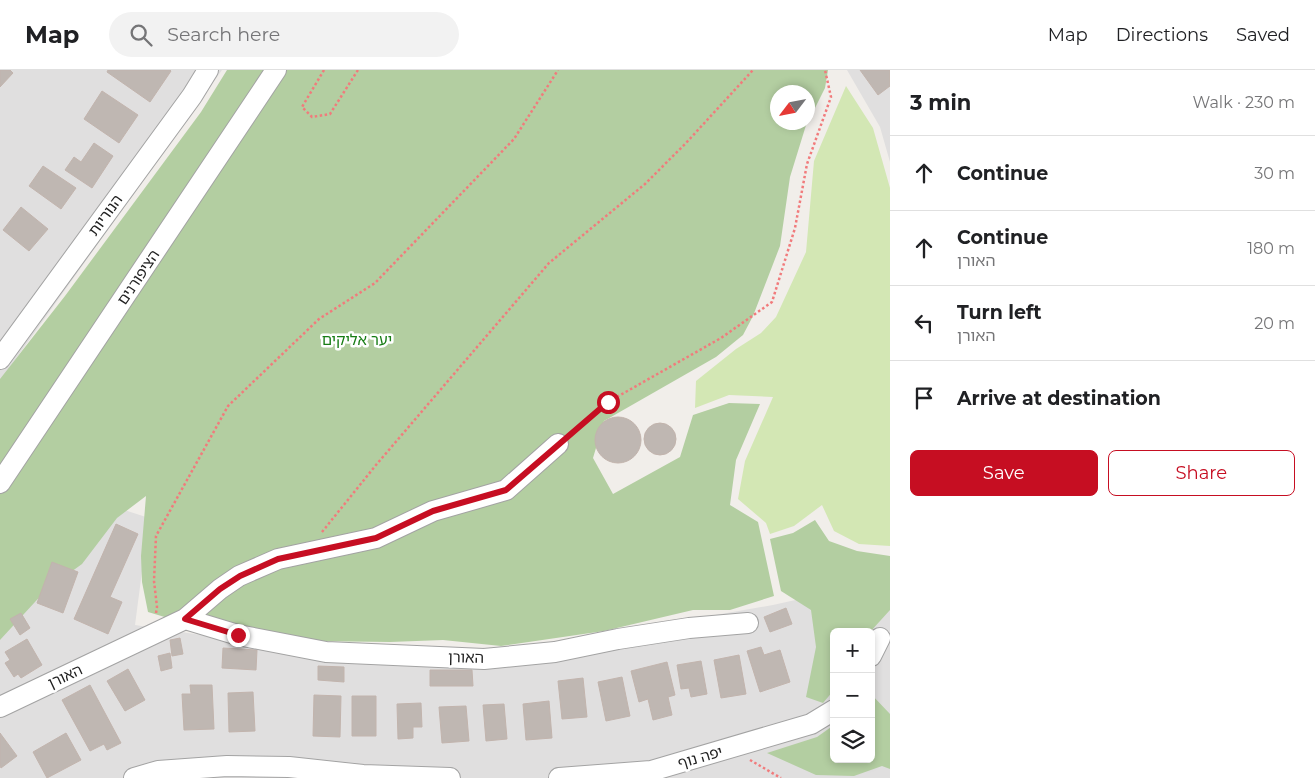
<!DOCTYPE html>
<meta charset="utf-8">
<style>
body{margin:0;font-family:Montserrat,"Noto Sans Hebrew",sans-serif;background:#f2f2f2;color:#202124}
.controls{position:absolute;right:15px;bottom:15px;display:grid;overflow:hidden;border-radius:8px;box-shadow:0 2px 8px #0003}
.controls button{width:45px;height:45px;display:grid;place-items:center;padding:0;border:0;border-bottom:1px solid #e0e0e0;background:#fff;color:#202124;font:25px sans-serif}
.compass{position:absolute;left:770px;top:15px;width:45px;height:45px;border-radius:50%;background:#fff;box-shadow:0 2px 8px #0003;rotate:238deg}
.stop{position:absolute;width:15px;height:15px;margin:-11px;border:4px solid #c60e22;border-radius:50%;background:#fff}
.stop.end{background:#c60e22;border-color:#fff;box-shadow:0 1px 5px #0008}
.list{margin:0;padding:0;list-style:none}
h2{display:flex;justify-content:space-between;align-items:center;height:65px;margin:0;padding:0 20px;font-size:21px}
h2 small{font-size:16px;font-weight:400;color:#757577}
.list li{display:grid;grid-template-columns:32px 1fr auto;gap:15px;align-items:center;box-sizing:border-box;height:75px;padding:0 20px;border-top:1px solid #e0e0e0}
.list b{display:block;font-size:19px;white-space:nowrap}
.list p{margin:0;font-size:16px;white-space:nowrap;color:#757577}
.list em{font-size:16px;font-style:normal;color:#757577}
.actions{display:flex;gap:10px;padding:15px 20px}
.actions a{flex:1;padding:11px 0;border:1px solid #c60e22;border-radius:8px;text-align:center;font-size:18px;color:#c60e22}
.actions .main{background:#c60e22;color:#fff}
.icon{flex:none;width:28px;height:28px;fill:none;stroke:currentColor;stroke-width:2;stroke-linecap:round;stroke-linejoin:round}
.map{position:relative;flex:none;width:890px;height:708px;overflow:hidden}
header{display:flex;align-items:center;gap:30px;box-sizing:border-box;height:70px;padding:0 25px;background:#fff;border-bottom:1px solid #e0e0e0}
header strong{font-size:24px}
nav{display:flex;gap:28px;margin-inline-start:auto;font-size:18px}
.search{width:350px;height:45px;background:#f2f2f2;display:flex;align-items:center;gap:12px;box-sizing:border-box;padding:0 18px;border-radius:28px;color:#757577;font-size:19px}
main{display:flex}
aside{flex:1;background:#fff}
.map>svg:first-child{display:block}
.residential{fill:#e0dfdf;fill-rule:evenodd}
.grass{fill:#d3e7b4}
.forest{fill:#b3cea1}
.building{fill:#bfb7b2;stroke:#c2b4ad}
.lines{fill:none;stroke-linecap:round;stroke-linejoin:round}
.minor-casing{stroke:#a3a3a3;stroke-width:22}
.path{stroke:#f17b7c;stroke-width:2.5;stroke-dasharray:2.5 2.5;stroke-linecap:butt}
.minor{stroke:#fff;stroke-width:20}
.route{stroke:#c60e22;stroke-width:6}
.labels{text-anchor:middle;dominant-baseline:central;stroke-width:5;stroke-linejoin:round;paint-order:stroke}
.street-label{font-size:15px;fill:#222;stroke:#fff}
.park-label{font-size:15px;fill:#177c14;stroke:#fff}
</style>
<header>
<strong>Map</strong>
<div class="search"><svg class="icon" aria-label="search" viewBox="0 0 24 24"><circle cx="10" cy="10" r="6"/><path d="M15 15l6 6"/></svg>Search here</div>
<nav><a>Map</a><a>Directions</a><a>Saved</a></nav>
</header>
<main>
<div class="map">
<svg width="890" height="708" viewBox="0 0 890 708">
<rect width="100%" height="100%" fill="#f1eeea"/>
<path class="residential" d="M0,0H222L0,311Z
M847,0H890V92L880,57Z
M112,436L149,448L135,555L274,576L488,585L773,535L890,509V708H0V558ZM834,562H871V689H834Z"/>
<path class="grass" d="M846,16L873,58L890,118V476L859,474L834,461L822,435L794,456L770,464L766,453L738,429L745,391L773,327L729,325L695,338L696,311L736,279L761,263L776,247L806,182L814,91Z"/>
<path class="forest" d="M227,0H828L825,18L808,52V22H778V52H807L790,107L780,176L753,246L743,265L716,287L604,351L593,388L613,424L680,387L693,345L729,333L760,334L736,390L730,435L758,452L774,526L730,540H693L604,561L501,576L443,570L390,572L312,571L168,548L148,542L142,512L141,486L146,426L117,448L82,494L46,520L0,570V309L65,226L201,42Z
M815,450L829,471L857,481L890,486V540L870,562H834V620L823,633L806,627L816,577L811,540L781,521L770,469L793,463Z
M871,624L890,644V699L882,696L854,706L816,705L767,683L817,667L834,655V689H871Z"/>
<path class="building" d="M0,0H10L13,3L0,17Z
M108,0H170L171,1L150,32L107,2Z
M860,0H890V16L878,25Z
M102,21L138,45L119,73L84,49Z
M94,73L113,86L92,118L65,100L74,87L81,92Z
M43,96L76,118L61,139L29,116Z
M21,137L48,159L29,181L3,160Z
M595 370a23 23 0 1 1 46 0a23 23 0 1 1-46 0Z
M644 369a16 16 0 1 1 32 0a16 16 0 1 1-32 0Z
M116,454L138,464L110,527L122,532L108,564L74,549Z
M52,492L78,502L63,543L37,533Z
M786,538L792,554L770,562L764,547Z
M21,543L30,558L20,565L10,549Z
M180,568L183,584L172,586L170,570Z
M27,569L42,595L21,608L18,604L14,607L5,593L10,590L5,582Z
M761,577L764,585L780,580L790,612L760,622L747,581Z
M223,578L257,580L256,600L222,598Z
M170,583L172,598L161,601L158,586Z
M739,585L746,624L721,628L714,590Z
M701,591L707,624L691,627L689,618L681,619L677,595Z
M667,592L675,625L668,627L672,645L653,650L648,629L639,632L631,601Z
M318,596L344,597V612L318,610Z
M128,599L145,630L125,641L107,611Z
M430,600H472L473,616H430Z
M622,607L630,646L606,651L598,612Z
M583,608L587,647L562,649L558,611Z
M90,615L121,673L107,680L104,674L90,681L62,630Z
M190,615H212L214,659L184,660L182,624H191Z
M253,622L255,661L229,662L228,623Z
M314,625L341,626L340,667L313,666Z
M352,626H376V666H352Z
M549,631L552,668L526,670L523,634Z
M421,633L422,657H413V668L398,669L397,634Z
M504,634L507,669L486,671L483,635Z
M466,636L469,671L442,673L439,637Z
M0,663L17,686L1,698L0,696Z
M66,663L81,690L47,708L33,682Z"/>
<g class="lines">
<defs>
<path id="minor" d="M0,289L192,26L208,0
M0,413L276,0
M185,549L238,565L326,582L484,589L555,582L618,569L689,558L748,553
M871,586L880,568
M0,637L185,549L220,519L239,506L278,489L376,468L433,441L506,420L558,374
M134,708L158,701L227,696L289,697L363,705L450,708
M559,708L651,701L811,654L834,640"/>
</defs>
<use href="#minor" class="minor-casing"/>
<path class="path" d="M324,0L302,37L312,47L330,44L358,0
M570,364L608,332L721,268L772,232L795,158L807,94L831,27L825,0
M322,462L376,395L549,193L645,114L686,73L753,0
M156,543L157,537L154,511L156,466L228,336L319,249L375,213L514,69L558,0
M750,690L781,708"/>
<use href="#minor" class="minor"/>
</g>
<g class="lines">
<path class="route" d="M238,565L185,549L220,519L240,506L278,489L376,468L433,441L506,420L608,332"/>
</g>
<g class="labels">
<g class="street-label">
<text transform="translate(105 145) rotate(-54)">הנוריות</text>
<text transform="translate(138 207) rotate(-56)">הציפורנים</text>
<text transform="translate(466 587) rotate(1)">האורן</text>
<text transform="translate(65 606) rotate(-25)">האורן</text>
<text transform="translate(700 687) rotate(-16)">יפה נוף</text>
</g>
<g class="park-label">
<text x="357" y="269">יער אליקים</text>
</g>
</g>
</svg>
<div class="controls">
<button>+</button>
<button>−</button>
<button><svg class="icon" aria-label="layers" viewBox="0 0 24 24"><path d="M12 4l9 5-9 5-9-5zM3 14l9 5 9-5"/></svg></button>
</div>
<svg class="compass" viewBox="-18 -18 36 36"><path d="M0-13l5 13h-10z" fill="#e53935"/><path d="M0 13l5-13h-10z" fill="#757577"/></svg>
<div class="stop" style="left:608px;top:332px"></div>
<div class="stop end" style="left:238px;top:565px"></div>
</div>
<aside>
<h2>3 min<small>Walk · 230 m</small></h2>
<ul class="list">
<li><svg class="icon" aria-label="ahead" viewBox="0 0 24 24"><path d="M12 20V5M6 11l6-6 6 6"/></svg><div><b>Continue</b></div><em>30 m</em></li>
<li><svg class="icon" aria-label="ahead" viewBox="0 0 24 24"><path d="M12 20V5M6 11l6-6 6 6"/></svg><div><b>Continue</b><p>האורן</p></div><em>180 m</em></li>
<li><svg class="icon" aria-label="left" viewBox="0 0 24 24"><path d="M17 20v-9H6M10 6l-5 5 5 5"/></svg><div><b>Turn left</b><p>האורן</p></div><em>20 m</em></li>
<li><svg class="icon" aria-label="arrive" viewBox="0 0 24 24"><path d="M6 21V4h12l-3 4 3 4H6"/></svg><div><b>Arrive at destination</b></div></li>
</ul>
<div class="actions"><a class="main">Save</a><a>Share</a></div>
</aside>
</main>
